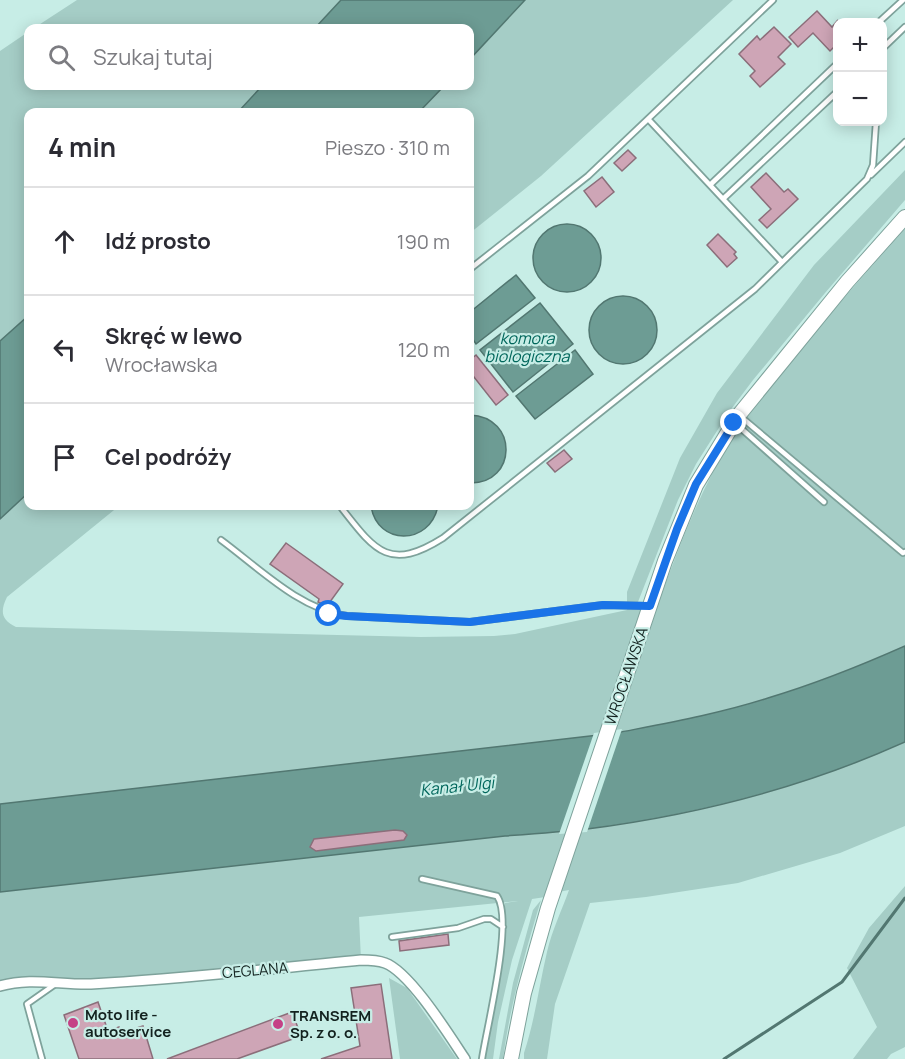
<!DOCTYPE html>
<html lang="pl">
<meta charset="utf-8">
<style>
body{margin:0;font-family:Manrope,sans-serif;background:#f2f2f3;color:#2b2b33}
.controls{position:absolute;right:18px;top:18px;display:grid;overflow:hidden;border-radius:12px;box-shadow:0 3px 15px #0003}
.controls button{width:54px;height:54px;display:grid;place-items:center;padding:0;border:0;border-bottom:2px solid #e1e1e2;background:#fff;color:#2b2b33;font:30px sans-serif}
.stop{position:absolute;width:18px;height:18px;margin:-14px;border:4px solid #1a73e8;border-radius:50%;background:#fff}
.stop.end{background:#1a73e8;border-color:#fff;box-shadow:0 2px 6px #0008}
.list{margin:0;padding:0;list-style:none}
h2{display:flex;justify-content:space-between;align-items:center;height:78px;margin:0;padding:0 24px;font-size:26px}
h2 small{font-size:20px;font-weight:400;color:#7c7c81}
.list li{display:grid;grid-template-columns:39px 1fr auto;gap:18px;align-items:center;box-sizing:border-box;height:108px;padding:0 24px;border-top:2px solid #e1e1e2}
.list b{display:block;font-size:22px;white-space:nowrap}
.list p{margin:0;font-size:20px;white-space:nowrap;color:#7c7c81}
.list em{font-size:20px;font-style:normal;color:#7c7c81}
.icon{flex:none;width:33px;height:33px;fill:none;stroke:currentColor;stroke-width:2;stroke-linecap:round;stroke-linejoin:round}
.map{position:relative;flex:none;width:905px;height:1059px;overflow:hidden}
.search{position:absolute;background:#fff;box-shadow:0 3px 15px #0003;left:24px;top:24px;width:450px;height:66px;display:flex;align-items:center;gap:15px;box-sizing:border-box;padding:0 21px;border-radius:12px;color:#7c7c81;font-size:22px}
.panel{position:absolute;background:#fff;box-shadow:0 3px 15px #0003;left:24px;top:108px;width:450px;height:402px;border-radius:12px}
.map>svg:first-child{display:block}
.green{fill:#a5cdc6}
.water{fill:#6d9c94;stroke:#527771;stroke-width:1.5}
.pier{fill:#c7ede6}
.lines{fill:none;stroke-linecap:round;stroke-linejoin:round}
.stream{stroke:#527771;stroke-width:3}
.building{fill:#cea5b6;stroke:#8b6e7a;stroke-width:1.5}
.lane-casing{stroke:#7ea29b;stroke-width:8}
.street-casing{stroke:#7ea29b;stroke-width:12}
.secondary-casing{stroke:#7ea29b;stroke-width:16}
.lane{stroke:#fff;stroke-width:4.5}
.street{stroke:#fff;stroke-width:9}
.secondary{stroke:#fff;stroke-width:14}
.route{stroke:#1a73e8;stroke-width:8}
.poi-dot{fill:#c54186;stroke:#c7ede6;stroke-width:2}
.labels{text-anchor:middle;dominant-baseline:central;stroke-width:4.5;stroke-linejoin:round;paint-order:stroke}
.street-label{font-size:15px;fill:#13221f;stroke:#c7ede6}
.poi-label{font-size:15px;font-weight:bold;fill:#13221f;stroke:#c7ede6;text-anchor:start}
.water-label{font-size:16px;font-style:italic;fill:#00665b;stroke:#c7ede6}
</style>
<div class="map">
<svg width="905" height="1059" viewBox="0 0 905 1059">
<rect width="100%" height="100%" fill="#c7ede6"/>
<path class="green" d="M77,0H341L315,28H34Z
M525,0H733L541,176L470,233V112H419L444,86H470V59Z
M28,32V86H262L238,112H28V316L0,341V51Z
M905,170V200L825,293L753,380L729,412L696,464L678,500L636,607L657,606C678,550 699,492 731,440C746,416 765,393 783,371C822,322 863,276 905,229V646C860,666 815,684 768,698C718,714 667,723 616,733L0,804V519L28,493V506H119L7,597C0,611 1,620 16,627L421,637L494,636L515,634L627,610V592L680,458L717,393L814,265Z
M905,742V826L840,853L738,883L646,897L590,903L555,1004L547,1059H524V1053C535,1020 539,986 547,952C552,930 562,910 569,890L553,893L552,896L532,899L512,960L498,1022L493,1059H485L505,936V903L518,901L359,917L361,960L257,971L0,986V892L505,836L587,829L881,753Z
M905,886V1047L891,1054L887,1059H853L877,1027L847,968L869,928Z
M541,900C525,953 510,1005 503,1059H499L513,983L533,910Z
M389,978L407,988L457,1059H400Z"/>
<path class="water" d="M341,0H525L470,59V28H315Z
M262,86H444L419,112H238Z
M533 258a34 34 0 1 1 68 0a34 34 0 1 1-68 0Z
M516,275L535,298L476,344L470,335V312Z
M589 330a34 34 0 1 1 68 0a34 34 0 1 1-68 0Z
M540,303L573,344L513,392L480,350Z
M28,316V493L0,519V341Z
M575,350L593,374L535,419L516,396Z
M470,415C519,417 517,484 470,483Z
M371,506H438C430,546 377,546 371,506Z
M905,646V742C805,787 696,815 587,829C560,832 532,834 505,836L0,892V804L616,733C667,723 718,714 768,698C815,684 860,666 905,646Z"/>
<path class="pier" d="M622,729L587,832L559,834L594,733Z"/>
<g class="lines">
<path class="stream" d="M724,1059L842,982L905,898"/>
</g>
<path class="building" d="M817,11L832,27L837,21V44L830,51L813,33L798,47L789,37Z
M774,27L791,44L778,57L785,64L760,87L750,76L755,71L739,54L757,36L760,40Z
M628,150L636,158L622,171L614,163Z
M766,173L784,192L788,189L798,199L767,228L759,220L771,209L751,187Z
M602,177L614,192L596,207L584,191Z
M718,234L736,252L734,254L737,258L727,267L707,245Z
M476,355L508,395L496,405L470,372V360Z
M564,450L572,459L555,472L547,463Z
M286,543L343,584L327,606L318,602L319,599L270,564Z
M395,830L403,831L407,835L404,840L316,851L310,847L314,839Z
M448,934L449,945L400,951L399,941Z
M381,984L392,1059H321L360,1046L351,988Z
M98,1002L108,1031L119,1027L121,1033L143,1026L153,1059H79L64,1015Z
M292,1012L301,1036L237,1059H167Z"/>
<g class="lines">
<defs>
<path id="lane" d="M879,22L903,0
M882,49L905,27
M649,120L782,262
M871,175L905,142
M710,185L838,63
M723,199L838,91
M470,269L588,176L773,0
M741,417L903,553L905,552
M736,424L824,502
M340,506C375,551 389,572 443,538L755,289L867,179L873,165L876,122
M221,540C259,568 299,609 347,616L470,622L603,605L647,606
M422,879L497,896C514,920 487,1026 482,1059
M392,937L458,928L484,919H491L503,927
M42,1059L27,1004L54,985"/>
<path id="street" d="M0,986C30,977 60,985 91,984C181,979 272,969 361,960C369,960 377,960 385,963C410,972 449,1035 465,1059"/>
<path id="secondary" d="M511,1059L524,993L548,908L665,561L696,485L738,416L847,282L905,217"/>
</defs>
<use href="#lane" class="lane-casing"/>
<use href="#street" class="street-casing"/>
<use href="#secondary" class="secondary-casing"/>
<use href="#lane" class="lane"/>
<use href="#street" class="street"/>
<use href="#secondary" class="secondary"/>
</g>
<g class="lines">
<path class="route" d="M329,614L347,616L470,622L603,605L650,606L677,529L696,484L734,423"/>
</g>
<g class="poi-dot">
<circle cx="73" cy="1023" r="6"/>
<circle cx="278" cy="1024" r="6"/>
</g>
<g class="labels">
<g class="street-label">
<text transform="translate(626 676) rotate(-71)">WROCŁAWSKA</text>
<text transform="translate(255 970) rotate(-5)">CEGLANA</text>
</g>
<g class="poi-label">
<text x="85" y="1014">Moto life -<tspan x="85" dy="17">autoservice</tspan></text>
<text x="290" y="1015">TRANSREM<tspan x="290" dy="17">Sp. z o. o.</tspan></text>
</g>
<g class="water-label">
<text x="527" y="338">komora<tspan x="527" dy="18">biologiczna</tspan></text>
<text transform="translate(457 786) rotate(-6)">Kanał Ulgi</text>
</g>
</g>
</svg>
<div class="controls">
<button>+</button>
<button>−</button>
</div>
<div class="stop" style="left:329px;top:614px"></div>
<div class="stop end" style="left:734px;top:423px"></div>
<div class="search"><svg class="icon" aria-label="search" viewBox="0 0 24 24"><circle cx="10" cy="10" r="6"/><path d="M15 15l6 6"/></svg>Szukaj tutaj</div>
<section class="panel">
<h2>4 min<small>Pieszo · 310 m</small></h2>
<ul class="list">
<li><svg class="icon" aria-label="ahead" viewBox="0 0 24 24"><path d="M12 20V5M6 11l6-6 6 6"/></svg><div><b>Idź prosto</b></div><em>190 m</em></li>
<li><svg class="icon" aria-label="left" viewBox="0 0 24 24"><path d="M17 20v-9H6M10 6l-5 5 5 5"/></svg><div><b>Skręć w lewo</b><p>Wrocławska</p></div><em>120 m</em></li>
<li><svg class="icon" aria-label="arrive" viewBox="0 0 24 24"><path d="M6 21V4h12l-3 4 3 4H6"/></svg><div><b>Cel podróży</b></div></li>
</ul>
</section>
</div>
